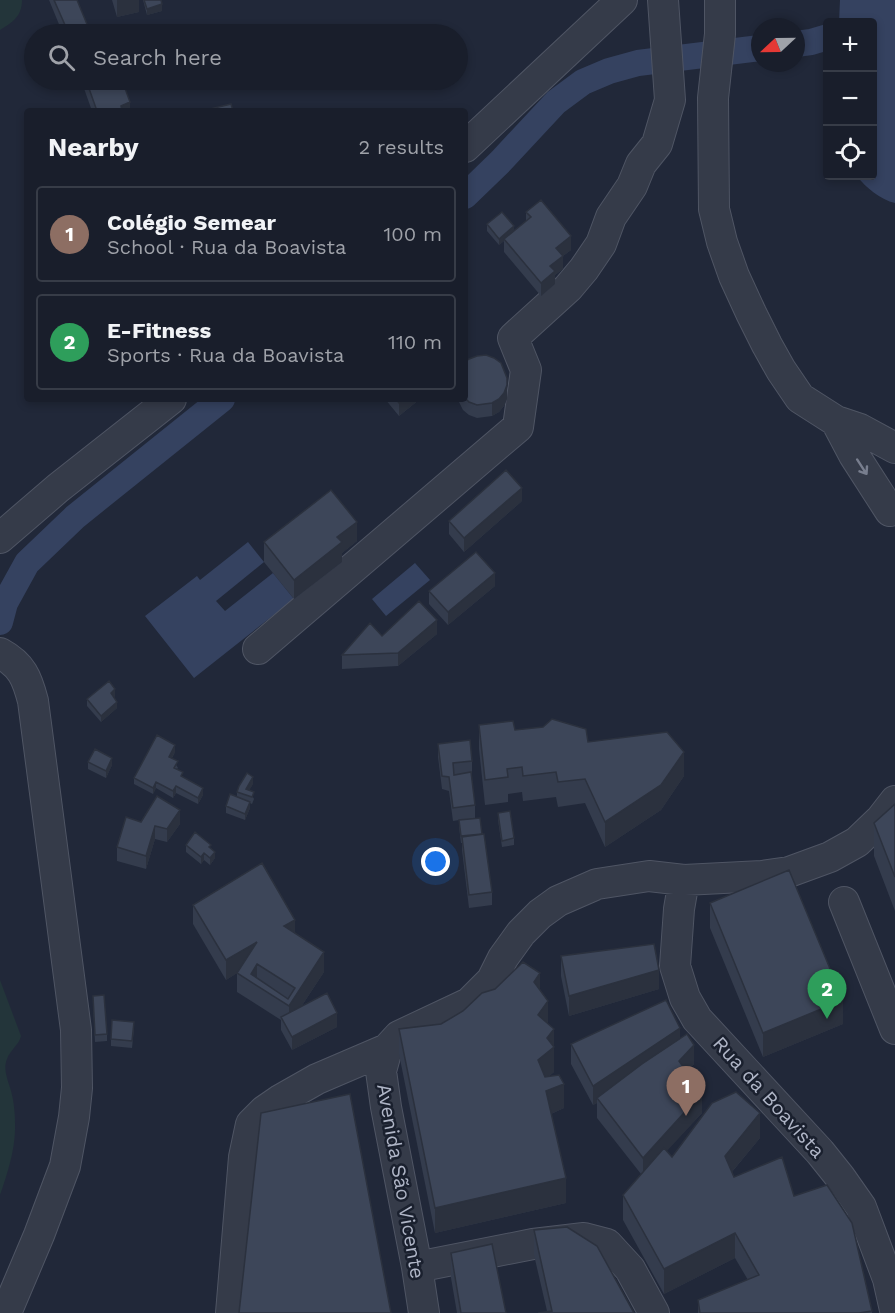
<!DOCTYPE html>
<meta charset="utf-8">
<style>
body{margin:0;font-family:"Work Sans",sans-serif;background:#262b37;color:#f1f3f6}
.controls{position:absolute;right:18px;top:18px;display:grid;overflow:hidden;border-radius:6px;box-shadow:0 3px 9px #0003}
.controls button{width:54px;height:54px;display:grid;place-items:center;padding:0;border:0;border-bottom:2px solid #373c47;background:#191e2b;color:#f1f3f6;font:30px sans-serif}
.compass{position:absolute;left:751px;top:18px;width:54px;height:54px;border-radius:50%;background:#191e2b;box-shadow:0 3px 9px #0003;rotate:248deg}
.you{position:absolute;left:436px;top:862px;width:21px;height:21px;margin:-15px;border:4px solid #fff;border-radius:50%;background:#1a73e8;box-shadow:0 0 0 9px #1a73e833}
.badge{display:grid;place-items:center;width:39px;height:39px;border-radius:50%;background:#db2777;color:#fff;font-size:20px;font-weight:700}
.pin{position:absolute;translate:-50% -50px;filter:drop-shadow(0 2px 3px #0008)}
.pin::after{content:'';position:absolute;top:32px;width:21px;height:18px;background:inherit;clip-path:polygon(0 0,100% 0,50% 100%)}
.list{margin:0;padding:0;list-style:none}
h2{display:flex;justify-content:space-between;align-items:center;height:78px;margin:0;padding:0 24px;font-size:26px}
h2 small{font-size:20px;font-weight:400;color:#9fa2a9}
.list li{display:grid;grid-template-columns:39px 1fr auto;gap:18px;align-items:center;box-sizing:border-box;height:96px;margin:0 12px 12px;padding:0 12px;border:2px solid #373c47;border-radius:6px}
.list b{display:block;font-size:22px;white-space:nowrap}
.list p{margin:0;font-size:20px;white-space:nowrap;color:#9fa2a9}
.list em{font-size:20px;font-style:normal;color:#9fa2a9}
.icon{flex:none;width:33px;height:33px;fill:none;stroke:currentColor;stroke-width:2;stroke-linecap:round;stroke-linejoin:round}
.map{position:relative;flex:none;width:895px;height:1313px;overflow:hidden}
.search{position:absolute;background:#191e2b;box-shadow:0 3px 9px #0003;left:24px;top:24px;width:444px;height:66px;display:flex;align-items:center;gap:15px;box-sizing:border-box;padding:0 21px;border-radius:33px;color:#9fa2a9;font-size:22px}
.panel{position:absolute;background:#191e2b;box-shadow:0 3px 9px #0003;left:24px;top:108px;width:444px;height:294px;border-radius:6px}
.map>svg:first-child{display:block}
.green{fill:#23353a}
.water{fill:#354260}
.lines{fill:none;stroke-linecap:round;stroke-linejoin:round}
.canal{stroke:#354260;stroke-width:26}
.minor-casing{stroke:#4f5564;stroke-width:32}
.minor{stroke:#353b49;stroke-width:30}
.wall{fill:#343c4d}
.shaded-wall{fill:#2b313e}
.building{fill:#3d4659;stroke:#2b313e;stroke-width:1.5;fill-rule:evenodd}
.oneway{stroke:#787e8e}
.labels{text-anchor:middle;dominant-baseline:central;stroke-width:5;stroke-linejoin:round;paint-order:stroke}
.street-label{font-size:20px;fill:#afb5c6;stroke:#1a202e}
</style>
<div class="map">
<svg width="895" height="1313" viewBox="0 0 895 1313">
<rect width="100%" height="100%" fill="#212839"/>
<path class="green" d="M0,0H22C22,16 13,22 0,30Z
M0,980L21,1036C19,1045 10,1050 7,1059C2,1071 10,1084 12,1095C14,1103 15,1114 15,1123C16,1147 8,1172 0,1195Z"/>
<path class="water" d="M840,0H895V203C881,200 865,187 857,176H872V22H839Z
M248,542L264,562L216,601L225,611L273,573L294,599L194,678L145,616L197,576L200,580Z
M415,563L430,580L386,616L372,599Z"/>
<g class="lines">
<path class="canal" d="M796,44L811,42L828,37
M465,196L501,161L556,102L583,82L609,71L638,63L760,48
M0,622L5,603L27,563L75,517L222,399"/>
<defs>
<path id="minor" d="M720,0V34L713,98L714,209L722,242L734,276L751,313L767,345L781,370L800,398L836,421L860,429L895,448
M465,147L622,0
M836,421L854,455L890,511
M0,538L58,488L171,399
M258,649L518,427L526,370L513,338L568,288L584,269L601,244L611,217L632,186L641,164L657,144L670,100L663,0
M0,653C22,665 27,678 33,701L76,1030L77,1088L74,1117L65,1166L39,1235L6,1313
M684,880L679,909L675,966L685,998L697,1019L820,1152L840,1177L861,1207L888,1279L895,1310
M844,902L895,1029
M387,1049L381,1071L386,1107L417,1267L424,1313
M417,1267L533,1244L584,1238L607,1244L630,1269L654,1313
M231,1313L244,1157L251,1124L264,1111L280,1100L317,1079L387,1049L399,1036L469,1003L492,980L503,958L521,933L540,914L558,901L597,884L649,876L684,880L762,876L789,872L830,857L857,842L881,819L895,801"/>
</defs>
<use href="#minor" class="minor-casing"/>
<use href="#minor" class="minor"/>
</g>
<path class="wall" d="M49,0H77L91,34H63Z
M112,0H139V12L117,17Z
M143,0H161L162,11L147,15Z
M81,80H122L130,111H92Z
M159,80H202L162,89Z
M526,212L571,250L563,256V269L555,275V284L541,296L504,252V241L499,245L487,231V224L514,231L526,221Z
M465,362L507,391V399L504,406L499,412L492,416L477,418L469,415L463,410L459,402L458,399H465Z
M385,399H420L399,416Z
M522,501L464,552L449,534V521Z
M357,541L342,553V562L294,599L264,562V542Z
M495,586L448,625L429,604V591Z
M437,634L398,666L342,669V655L382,636Z
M115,696L114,697L117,708L101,722L87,706V699Z
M479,725L588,742L684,776L661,810L605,847L585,803L558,807L556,797L523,801L522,792L508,794V802L485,805L479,749Z
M438,744L472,761V774H471L475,805V818L482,834L492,892V905L469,908L462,850V843H461L459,827V820L453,821L449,791L442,789L438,757Z
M175,752L172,758L178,768L177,769L183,778L203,795L198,804L176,793L173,798L156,788L153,794L134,784V778Z
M88,762L112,765L106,778L88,769Z
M253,784L249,790L254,799L252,804L250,803V808L245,820L226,813V806L237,797V792Z
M895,804V911L874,856V823Z
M498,813L514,838V845L502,847L498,820Z
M141,822L180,824L167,842L155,839L146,869L117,861V847Z
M186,845L211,848L215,858L210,865L204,860L201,864L186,852Z
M710,903L843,1024L763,1057L710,928Z
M193,905L295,934L324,972L301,1007L337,1027L292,1050L281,1030V1020L237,992V973L226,980L193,924Z
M561,956L659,989L569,1016L561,976Z
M540,990L548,1024L554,1029V1072L548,1077L564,1108L551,1114L566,1203L435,1233L399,1054V1029L441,1024Z
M93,1003L107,1034V1041L95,1042Z
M134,1028L132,1048L111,1046V1039Z
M680,1038L694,1064L687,1072L702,1113L666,1151L672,1157L760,1138L732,1172L734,1177L794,1196L872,1311V1313H698V1300L748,1280L735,1258L664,1294L623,1220V1195L641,1174L597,1118V1103L593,1105L571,1064V1044Z
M534,1230L634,1313L547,1311L534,1255Z
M451,1253L506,1313H457L451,1278Z"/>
<path class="shaded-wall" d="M117,0H139V12L117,17Z
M162,4V11L147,15V9Z
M162,80H202L162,89Z
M130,102V111H121V106Z
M514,226V233L504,239V241L499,245V239Z
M571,236V250L563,256V269L555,275V284L541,296V283L556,248Z
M507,378V399L504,406L499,412L492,416V403Z
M404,399H420L399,416V403Z
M522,488V501L464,552V538Z
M357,522V541L342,553V562L294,599V580L337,537Z
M495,573V586L448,625V612Z
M437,620V634L398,666V653Z
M115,689V696L111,700V693Z
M117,702V708L101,722V716Z
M175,745V752L169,763V757Z
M684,752V776L661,810L605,847V822Z
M112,758V765L106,778V771Z
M253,777V784L246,796V789Z
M156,782V788L153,794V788Z
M176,786V793L173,798V791Z
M203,788V795L198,804V798Z
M250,802V808L245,820V814Z
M180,810V824L167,842V829Z
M155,826V839L146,869V856Z
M215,852V858L210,865V858Z
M204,853V860L201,864V857Z
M295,920V939L284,926Z
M257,942V961L226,980V960Z
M324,952V972L289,1025V1006Z
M257,964V983L251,974Z
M659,970V989L569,1016V996Z
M540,973V998L534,982Z
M843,1000V1024L763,1057V1033Z
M548,1001V1025L538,1015Z
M337,1013V1027L292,1050V1037Z
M680,1028V1047L597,1098V1103L593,1105V1086Z
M554,1029V1072L538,1085V1060L547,1038Z
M694,1045V1064L679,1080V1061Z
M564,1084V1108L546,1116V1091Z
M702,1093V1113L643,1177V1158Z
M760,1113V1138L725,1180V1156Z
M566,1178V1203L435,1233V1208Z
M735,1233V1258L664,1294V1269Z"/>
<path class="building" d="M54,0H77L91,34H69Z
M144,0H161L162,4L147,9Z
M203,31L205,34H185Z
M86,80H122L130,102L121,106L122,111H97Z
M231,104L233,111H202Z
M541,200L571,236L556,248L563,256L550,266L555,271L541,283L504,239L531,217L526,212Z
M502,212L514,226L499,239L487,224Z
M486,355L494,358L501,363L507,378V385L504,393L499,399L492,403L477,405L469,402L465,398V362L469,359L477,356Z
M396,399H404L399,403Z
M506,470L522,488L464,538L449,521Z
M331,490L357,522L337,537L342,542L294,580L264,542Z
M476,552L495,573L448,612L429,591Z
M419,601L437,620L398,653L342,655L370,623L382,636Z
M109,681L115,689L111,693L117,702L101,716L87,699Z
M552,719L586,729L588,742L667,732L684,752L661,785L605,822L585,779L558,782L556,772L523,776L522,767L507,769L508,777L485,780L479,725L513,721L515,730L543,727Z
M157,735L175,745L169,757L178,761L174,768L183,772L181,776L203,788L198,798L176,786L173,791L156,782L153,788L134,778Z
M470,740L472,761L453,763L454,775L471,772L475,805L453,808L449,777L442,776L438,744Z
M95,749L112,758L106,771L88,762Z
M247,773L253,777L246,789L254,792L252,797L237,792L239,786Z
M230,794L250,802L245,814L226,806Z
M157,796L180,810L167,829L155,826L146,856L117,847L126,817L141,822Z
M895,804V877L874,823Z
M510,811L514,838L502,841L498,813Z
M480,818L482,834L461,836L459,820Z
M195,832L211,845L209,847L215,852L210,858L204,853L201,857L186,845Z
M484,834L492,892L469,895L462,837Z
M262,863L295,920L284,926L324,952L289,1006L237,973L257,942L226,960L193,905ZM257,964L295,988L288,999L251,974Z
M789,870L843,1000L763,1033L710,903Z
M654,944L659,970L569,996L561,956Z
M523,962L540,973L534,982L548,1001L538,1015L554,1029L547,1038L554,1047L538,1060L545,1077L559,1075L564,1084L546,1091L566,1178L435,1208L399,1029L441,1024L463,1011L482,993L495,989Z
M327,993L337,1013L292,1037L281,1017Z
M104,995L107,1034L95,1035L93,996Z
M666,1000L680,1028L593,1086L571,1044Z
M112,1020L134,1022L132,1041L111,1039Z
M687,1034L694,1045L679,1061L702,1093L643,1158L597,1098L642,1064Z
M736,1092L760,1113L725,1156L734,1177L782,1157L794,1196L827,1185L852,1223L872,1311L859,1313H700L698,1300L759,1275L735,1233L664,1269L623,1195L664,1148L672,1157L712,1103Z
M350,1094L391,1313H239L261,1113Z
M567,1227L597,1246L634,1313H538L552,1311L534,1230Z
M492,1244L506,1313H461L451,1253Z"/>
<defs><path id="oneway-shaft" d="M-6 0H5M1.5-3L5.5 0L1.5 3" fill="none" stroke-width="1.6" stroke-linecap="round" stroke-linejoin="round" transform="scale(1.5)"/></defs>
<use class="oneway" href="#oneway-shaft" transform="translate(862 467) rotate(57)"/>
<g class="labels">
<g class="street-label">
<text transform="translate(769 1097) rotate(48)">Rua da Boavista</text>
<text transform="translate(401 1181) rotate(80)">Avenida São Vicente</text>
</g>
</g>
</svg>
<div class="controls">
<button>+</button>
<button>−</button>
<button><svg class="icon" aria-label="locate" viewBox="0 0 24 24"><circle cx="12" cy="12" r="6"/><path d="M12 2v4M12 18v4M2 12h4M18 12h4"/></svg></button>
</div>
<svg class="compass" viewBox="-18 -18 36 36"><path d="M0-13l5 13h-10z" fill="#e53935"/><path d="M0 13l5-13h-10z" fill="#9fa2a9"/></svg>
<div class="you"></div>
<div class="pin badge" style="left:686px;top:1116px;background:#8d6e63">1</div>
<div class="pin badge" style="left:827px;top:1019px;background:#2e9e5b">2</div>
<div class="search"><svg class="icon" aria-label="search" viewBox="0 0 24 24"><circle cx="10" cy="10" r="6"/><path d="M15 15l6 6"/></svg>Search here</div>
<section class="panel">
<h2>Nearby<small>2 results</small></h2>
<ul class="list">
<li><span class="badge" style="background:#8d6e63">1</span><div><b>Colégio Semear</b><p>School · Rua da Boavista</p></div><em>100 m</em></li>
<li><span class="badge" style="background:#2e9e5b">2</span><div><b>E-Fitness</b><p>Sports · Rua da Boavista</p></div><em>110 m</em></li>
</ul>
</section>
</div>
